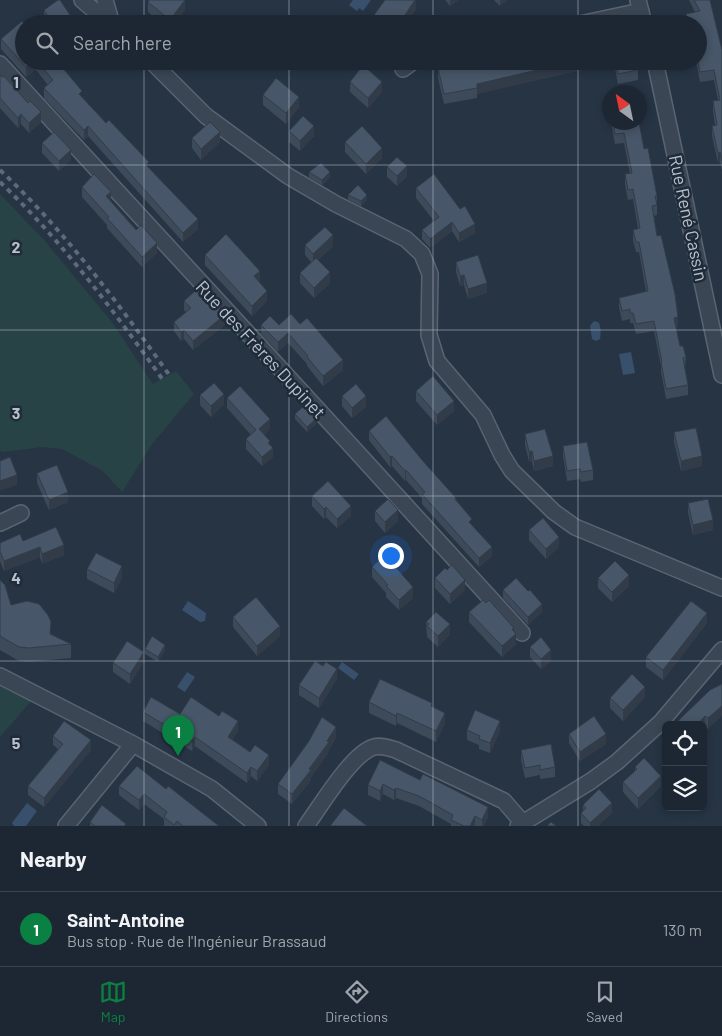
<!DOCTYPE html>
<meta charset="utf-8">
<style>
body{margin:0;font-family:Barlow,sans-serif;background:#29333f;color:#f1f3f6}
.controls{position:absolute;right:15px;bottom:15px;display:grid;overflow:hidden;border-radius:8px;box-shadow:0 2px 8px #0003}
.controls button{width:45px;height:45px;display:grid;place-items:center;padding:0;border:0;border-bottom:1px solid #3a444e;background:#1c2733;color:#f1f3f6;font:25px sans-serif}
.compass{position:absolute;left:602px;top:85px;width:45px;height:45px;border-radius:50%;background:#1c2733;box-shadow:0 2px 8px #0003;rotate:327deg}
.you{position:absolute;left:390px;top:555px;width:18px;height:18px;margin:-12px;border:4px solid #fff;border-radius:50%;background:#1a73e8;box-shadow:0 0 0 8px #1a73e833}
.badge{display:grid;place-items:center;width:32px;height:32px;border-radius:50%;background:#0b8043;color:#fff;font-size:16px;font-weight:700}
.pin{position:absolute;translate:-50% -41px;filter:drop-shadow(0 1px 2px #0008)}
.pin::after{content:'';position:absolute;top:26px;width:18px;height:15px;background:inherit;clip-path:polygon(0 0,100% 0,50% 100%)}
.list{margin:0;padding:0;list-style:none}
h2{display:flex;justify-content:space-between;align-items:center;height:65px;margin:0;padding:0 20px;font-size:21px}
h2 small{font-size:16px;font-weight:400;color:#a0a5ac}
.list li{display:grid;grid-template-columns:32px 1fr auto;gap:15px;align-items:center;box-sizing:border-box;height:75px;padding:0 20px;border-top:1px solid #3a444e}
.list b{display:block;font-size:19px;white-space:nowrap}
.list p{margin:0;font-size:16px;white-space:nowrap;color:#a0a5ac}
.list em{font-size:16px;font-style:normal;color:#a0a5ac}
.icon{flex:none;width:28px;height:28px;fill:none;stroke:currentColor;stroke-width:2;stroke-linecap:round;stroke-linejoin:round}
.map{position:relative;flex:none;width:722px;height:826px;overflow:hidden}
.search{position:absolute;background:#1c2733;box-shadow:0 2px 8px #0003;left:15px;right:15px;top:15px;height:55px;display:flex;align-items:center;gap:12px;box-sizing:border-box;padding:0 18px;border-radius:28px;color:#a0a5ac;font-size:19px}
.sheet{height:140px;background:#1c2733}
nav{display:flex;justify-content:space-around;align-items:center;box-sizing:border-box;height:70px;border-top:1px solid #3a444e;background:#1c2733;font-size:14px;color:#a0a5ac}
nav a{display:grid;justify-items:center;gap:2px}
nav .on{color:#0b8043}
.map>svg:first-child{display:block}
.green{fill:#284345}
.water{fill:#38506c}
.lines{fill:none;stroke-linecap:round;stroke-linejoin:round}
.minor-casing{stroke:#596471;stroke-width:18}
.minor{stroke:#3a4654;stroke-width:15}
.rail{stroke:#5c6a7b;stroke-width:4;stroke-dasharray:5 5;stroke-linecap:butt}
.wall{fill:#3d4a59}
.shaded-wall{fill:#323c49}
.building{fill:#475668;stroke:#323c49}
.grid{fill:none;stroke:#b8c1cd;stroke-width:1;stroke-opacity:0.55}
.labels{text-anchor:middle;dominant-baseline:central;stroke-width:5;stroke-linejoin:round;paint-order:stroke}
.street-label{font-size:18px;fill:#b8c1cd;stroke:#1f2b39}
.grid-label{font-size:16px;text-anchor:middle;font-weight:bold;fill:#b8c1cd;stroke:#1f2b39;stroke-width:5;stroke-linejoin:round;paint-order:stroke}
</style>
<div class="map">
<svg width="722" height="826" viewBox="0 0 722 826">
<rect width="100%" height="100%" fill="#263444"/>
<path class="green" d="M0,194L44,240L112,322L153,384L176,371L194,394L152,444L122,492L103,471L62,449L42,447L4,452L0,451Z
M0,686L31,701L0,737Z"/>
<path class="water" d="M353,0H371L363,11L359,8L357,11L349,5Z
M595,321L599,323C601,328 601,334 600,339L596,341L592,339L590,326L593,322Z
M631,352L635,373L623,375L619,354Z
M188,601L206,613L205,621L200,622L182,610Z
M342,662L359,674L354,680L338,668Z
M187,672L195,677L185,692L177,687Z
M27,803L37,811L26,826H14L12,823Z"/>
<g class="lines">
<defs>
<path id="minor" d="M82,0L97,13L111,21L105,0
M638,0L644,24
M580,24L641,11
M151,61L206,116L288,176L336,204L406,239L422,254L430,274L429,335L437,361L483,415L502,455L512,471L554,512L575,527L722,588
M655,61L722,375
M0,64L345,439L522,633
M403,69L414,61
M0,523L21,513
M0,676L133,744L212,789L258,826
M66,826L133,744
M306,826C320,807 352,753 374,747C381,745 389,748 396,750L504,801L522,822
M518,826L591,781L617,762L660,723L722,650"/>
</defs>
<use href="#minor" class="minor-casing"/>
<use href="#minor" class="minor"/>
<path class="rail" d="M0,170C65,231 118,303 170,376
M0,182C62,241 113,310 163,380"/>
</g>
<path class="wall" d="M416,0V9L406,24H374V15Z
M445,0H458L450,6Z
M494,0H507L500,6Z
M689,0H710L722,50V171L720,162L718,163L712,136V126H715L713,111V101L718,100L714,80L700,82L696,61H698V24H686V14L695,12Z
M148,2L185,10L174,24H162L148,12Z
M44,10L72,24H47L44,20Z
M1,39L24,61H57L82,97L149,169L198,229L183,242L88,136L84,140L44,98V88L48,85L36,70L26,77L1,49Z
M470,61H636L638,70V80L618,84L614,63L512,85L477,94V98L444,104L438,78V68Z
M0,75L41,122L29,133L21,124L18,128L0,108Z
M350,82L382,92L368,108L350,92Z
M263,95L299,107L286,124L263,105Z
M611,122H639L644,149L657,196V215L654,216L657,236L678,327H676L680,346L686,357L685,368L688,385V395L666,399L661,372V366L654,331L636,334L633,323H630V319L622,321L619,308V298L646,291L639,252H636L633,240V230L638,229L633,199L628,200L625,185V174H630L624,143L615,144Z
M289,131L314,136L300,151L289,142Z
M192,138L220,142L201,160L192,148Z
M345,142L382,158L366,174L345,152Z
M42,143L71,160L59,171L42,153Z
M387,167L407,176L397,186L387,177Z
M309,172L330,177L322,185L309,178Z
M82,187L111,201L157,253L142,267L107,228V225L82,197Z
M416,188L475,233L459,242L452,231L430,248L422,239V230L434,221L416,198Z
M348,195L367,200L361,206L348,200Z
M305,245L333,246L318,260L330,283L314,298L300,283V273L311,262L305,255Z
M205,255L260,281L259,282L267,301L252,316L205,265Z
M456,262L487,293L468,299L464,285L460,286L456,272Z
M184,301L226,324L193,350L184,339L181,341L174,331V322L186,312L184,310Z
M261,325H279L343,370L323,386L307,366V364L288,343L278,352L261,334Z
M416,391L454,411L437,425L416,401Z
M200,395L224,404L211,417L200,405Z
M342,396L366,407L352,418L342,406Z
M227,398L270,429L264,435L273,457L262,466L246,449V439L251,435L227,408Z
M295,414L317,423L307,432L295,419Z
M369,431L456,501L492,556L479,567L422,504V498L406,480L405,481L392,466L390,467L369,440Z
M674,432L702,466L681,471L674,442Z
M525,434L553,466L534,471L532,461L529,462L525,445Z
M563,446L593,470V480L581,482L580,479L567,481L563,456Z
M37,473L68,502L49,510L37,483Z
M312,496L351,516L337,528L326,517L324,519L312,506Z
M688,503L713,530L693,535L688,513Z
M375,511L398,521L385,533L375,521Z
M529,530L559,547L546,559L529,540Z
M23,541L64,555L42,564L40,557L4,571L0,561V543Z
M372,567L413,598L399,610L386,597V593L372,577Z
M87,569L122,577L114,593L87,579Z
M435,578L465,590L450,604L435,588Z
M598,578L629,586L612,602L598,588Z
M0,580L11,605L51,634L71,644V658L29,662L19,661L0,650Z
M503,590L528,591L542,612L528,625L503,598Z
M469,612L516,644L502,657L469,622Z
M233,617L280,636L257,656L233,627Z
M426,622L450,634L438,647L427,637Z
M707,623L663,680L646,667V657Z
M530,647L551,661L541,669L530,657Z
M145,649L165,650L158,662L145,654Z
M144,661L130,684L113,672V663Z
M323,666L337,679L319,708L299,695V685Z
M710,690L708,729L703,725Z
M645,697L623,721L610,708V698Z
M369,702L432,707L445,723L436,742L397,723L396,726L369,713Z
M143,712L180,714L238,731L232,739L269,765L257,781L251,776L247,783L195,746L192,751L143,721Z
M467,730L500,731L490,753L479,749V745L467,740Z
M569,734L606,744L580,761L569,743Z
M53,736L91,750L44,807L28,795V786L58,749L53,745Z
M336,738L329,749V752L311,777V780L292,804L278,794V784Z
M521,750L555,767V777L540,779V775L525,778L521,760Z
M380,760L488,817L484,826H451V824L419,806L396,798L394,800L383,794L380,801L368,795V785Z
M635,767L661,786L638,809L623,792V782L635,771Z
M119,786L166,789L219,826H164V819L144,804L139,810L119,795Z
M583,805L612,813L598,826H584L581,823V813L583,811Z
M90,822L126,826H90Z"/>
<path class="shaded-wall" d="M185,0V10L174,24H170V20Z
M415,0H416V9L406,24H399Z
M450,0H458L450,6Z
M500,0H507L500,6Z
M72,18V24H64Z
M34,61H36V70L26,77V67Z
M576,61H614V63L477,94V84Z
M382,82V92L368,108V98Z
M299,97V107L286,124V113Z
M41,112V122L29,133V123Z
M21,114V124L18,128V118Z
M88,126V136L84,140V130Z
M314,126V136L300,151V141Z
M220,132V142L201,160V149Z
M382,148V158L366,174V164Z
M71,150V160L59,171V161Z
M720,152V162L718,163V153Z
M407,166V176L397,186V176Z
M330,172V177L322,185V180Z
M111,192V202L106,196Z
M367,195V200L361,206V201Z
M198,219V229L183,242V233Z
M452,222V231L430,248V239Z
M475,224V233L459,242V233Z
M333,235V246L313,264V254Z
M157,243V253L142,267V257Z
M260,271V281L254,286V276Z
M330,272V283L314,298V288Z
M464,275V285L460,286V276Z
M487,283V293L468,299V289Z
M267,291V301L252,316V306Z
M226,314V324L193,350V341Z
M678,317V327L674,328V318Z
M184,330V339L181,341V332Z
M288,333V343L278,352V342Z
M343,360V370L323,386V376Z
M224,394V404L211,417V406Z
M366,396V407L352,418V408Z
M454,401V411L437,425V415Z
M317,418V423L307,432V427Z
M270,419V429L259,439V429Z
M270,441V450L273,448V457L262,466V457Z
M532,451V461L529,462V452Z
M392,456V466L390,467V457Z
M553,456V466L534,471V461Z
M702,456V466L681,471V461Z
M406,470V480L405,481V471Z
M17,475V485L0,491V481Z
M68,492V502L49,510V500Z
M351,506V516L337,528V519Z
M326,507V517L324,519V509Z
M398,510V521L385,533V522Z
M713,520V530L693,535V525Z
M559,537V547L546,559V549Z
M64,545V555L42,564V554Z
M40,547V557L4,571V561Z
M492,547V556L479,567V558Z
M122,566V577L114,593V583Z
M629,575V586L612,602V592Z
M465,580V590L450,604V594Z
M413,587V598L399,610V600Z
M542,604V612L528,625V617Z
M707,613V623L663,680V670Z
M450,624V634L438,647V636Z
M280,626V636L257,656V646Z
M514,628V636L516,634V644L502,657V646L512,629Z
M165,645V650L158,662V657Z
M551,650V661L541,669V659Z
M144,652V661L130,684V674Z
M337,669V679L319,708V698Z
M645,687V697L623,721V710Z
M722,706V716L708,729V718Z
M397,713V723L396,726V716Z
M445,713V723L436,742V731Z
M705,716V726L703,728V725H697Z
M238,721V731L228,746V737Z
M500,721V731L490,753V743Z
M336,727V738L329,749V752L311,777V780L292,804V794Z
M606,734V744L580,761V752Z
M195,737V746L192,751V741Z
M91,740V750L44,807V798Z
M269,755V765L257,781V771Z
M251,767V776L247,783V773Z
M661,776V786L638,809V798Z
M383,784V794L380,801V791Z
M396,788V798L394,800V790Z
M144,794V804L139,810V800Z
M612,803V813L598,826H590V823Z
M488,807V817L484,826H482V820Z
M475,816V826H470Z"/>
<path class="building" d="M58,0H60L72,18L64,24H53L44,10Z
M149,0H185L170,20L148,2Z
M385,0H415L399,24H386L374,15Z
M694,0H710L722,50V161L720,152L718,153L712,126L717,125L713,101L720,100L714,70L700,72L698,61V24H689L686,14L700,11Z
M22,21L24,24V61H34L26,67L1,39Z
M37,61H57L82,91L79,94L106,123L109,120L149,162L146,165L198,219L183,233L88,126L84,130L44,88L53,80Z
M470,61H576L477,84V88L444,94L438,68Z
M615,61H636L638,70L618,74Z
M363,65L382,82L368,98L350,82Z
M0,75L2,77L4,76L28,103L30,101L41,112L29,123L21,114L18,118L0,98Z
M276,78L299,97L286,113L263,95Z
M303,116L314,126L300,141L289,131Z
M210,122L220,132L201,149L192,138Z
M613,122H639L644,149L648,148L657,196H655L657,205L652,206L657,236L661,235L675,294L678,317L674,318L680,346H683L686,357L683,358L688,385L666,389L661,362H662L654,321L636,324L633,313H630V309L622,311L619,298L648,291L639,242H636L633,230L640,228L633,189L628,190L625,174L632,173L624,133L615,134Z
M362,126L382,148L366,164L345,142Z
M54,132L71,150L59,161L42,143Z
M397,157L407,166L397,176L387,167Z
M321,163L330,172L322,180L309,172Z
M94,174L111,192L106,196L136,230L141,225L157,243L142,257L107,218L109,217L82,187Z
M434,174L460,209L465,206L475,224L459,233L452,222L430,239L422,230L439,217L416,188Z
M358,185L367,195L361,201L348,195Z
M325,227L333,235L313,254L305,245Z
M226,234L260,271L254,276L267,291L252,306L205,255Z
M478,255L487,283L468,289L464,275L460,276L456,262Z
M316,258L330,272L314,288L300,273Z
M196,290L211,307L216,303L226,314L193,341L184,330L181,332L174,322L191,308L184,301Z
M291,314L300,324L307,318L343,360L323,376L307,357L308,356L288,333L278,342L261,325L270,316L279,325Z
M433,376L454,401L437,415L416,391Z
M214,383L224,394L211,406L200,395Z
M356,384L366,396L352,408L342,396Z
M240,386L270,419L259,429L270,441L268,443L273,448L262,457L246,439L256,430L227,398Z
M305,405L317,418L307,427L295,414Z
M386,416L422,460L456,498L455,499L472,519L469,522L492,547L479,558L422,494L425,492L406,470L405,471L392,456L390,457L369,431Z
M696,428L702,456L681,461L674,432Z
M545,429L553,456L534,461L532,451L529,452L525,434Z
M587,442L593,470L581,472L580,469L567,471L563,446Z
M10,457L17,475L0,481V461Z
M57,465L68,492L49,500L37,473Z
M328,481L351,506L337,519L326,507L324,509L312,496Z
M388,499L398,510L385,522L375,511Z
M708,499L713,520L693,525L688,503Z
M543,518L559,537L546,549L529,530Z
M56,527L64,545L42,554L40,547L4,561L0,551V543L20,534L23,541Z
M96,553L122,566L114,583L87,569Z
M385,555L413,587L399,600L386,586L388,585L372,567Z
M615,561L629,575L612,592L598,578Z
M452,565L465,580L450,594L435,578L445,568L447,570Z
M516,578L528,591L530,590L542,604L528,617L503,590Z
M0,580L5,585L11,605L27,601L39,604L48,615L51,622L50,634L71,644L29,648L19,647L0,636Z
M256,597L280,626L257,646L233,617Z
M483,600L486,603L489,600L514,628L512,629L516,634L502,646L469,612Z
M691,601L707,613L663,670L646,657Z
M436,612L450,624L438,636L427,626L429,624L426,622Z
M152,636L165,645L158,657L145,649Z
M541,637L551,650L541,659L530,647Z
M127,641L144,652L130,674L113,663Z
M315,661L323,666L326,662L337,669L319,698L299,685Z
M632,674L645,687L623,710L610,698Z
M380,679L432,703L431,706L445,713L436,731L397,713L396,716L369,702Z
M722,684V706L708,718L705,716L697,725H675L681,718L710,690Z
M151,697L180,714L191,697L219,716L222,711L238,721L228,737L250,752L255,745L269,755L257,771L251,767L247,773L195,737L192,741L143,712Z
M475,710L500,721L490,743L479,739L480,736L467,730Z
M594,716L606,734L580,752L569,734Z
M322,717L336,727L327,741L329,742L309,769L311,770L292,794L278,784L309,741Z
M64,721L91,740L44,798L28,786L63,744L53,736Z
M551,744L555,767L540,770V765L525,768L521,750Z
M644,758L661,776L638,798L623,782L637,769L635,767Z
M380,760L420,780L423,774L488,807L482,820L475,816L470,826H464L451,820L453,815L419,796L396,788L394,790L383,784L380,791L368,785Z
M137,766L166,789L168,786L219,826H183L177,821L174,825L164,817L167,812L144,794L139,800L119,786Z
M599,789L612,803L590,823L581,813L586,808L583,805Z
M102,805L126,824L124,826H95L90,822Z
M344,808L367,826H330Z
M551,822L556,826H547Z"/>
<path class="grid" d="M144,0V24M289,0V24M433,0V24M578,0V24M144,61V826M289,61V826M433,61V826M578,61V826M0,165H722M0,330H722M0,496H722M0,661H722"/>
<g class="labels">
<g class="street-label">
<text transform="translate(689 218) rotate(78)">Rue René Cassin</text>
<text transform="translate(261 349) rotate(47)">Rue des Frères Dupinet</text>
</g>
</g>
<g class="grid-label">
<text x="16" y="88">1</text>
<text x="16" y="253">2</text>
<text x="16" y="419">3</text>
<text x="16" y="584">4</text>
<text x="16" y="749">5</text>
</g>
</svg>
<div class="controls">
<button><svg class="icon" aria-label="locate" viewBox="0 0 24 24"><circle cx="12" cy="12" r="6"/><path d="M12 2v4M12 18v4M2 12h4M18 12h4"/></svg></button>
<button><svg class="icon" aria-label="layers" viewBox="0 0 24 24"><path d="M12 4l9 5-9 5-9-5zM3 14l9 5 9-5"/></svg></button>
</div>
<svg class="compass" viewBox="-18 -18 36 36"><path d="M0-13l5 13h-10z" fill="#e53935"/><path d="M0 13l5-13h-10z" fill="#a0a5ac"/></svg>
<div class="you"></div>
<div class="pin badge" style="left:178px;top:756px">1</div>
<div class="search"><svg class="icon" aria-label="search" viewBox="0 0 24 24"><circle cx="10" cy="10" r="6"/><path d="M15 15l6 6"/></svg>Search here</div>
</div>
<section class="sheet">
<h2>Nearby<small></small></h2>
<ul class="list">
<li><span class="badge">1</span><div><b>Saint-Antoine</b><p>Bus stop · Rue de l'Ingénieur Brassaud</p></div><em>130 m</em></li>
</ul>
</section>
<nav>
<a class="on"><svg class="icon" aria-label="map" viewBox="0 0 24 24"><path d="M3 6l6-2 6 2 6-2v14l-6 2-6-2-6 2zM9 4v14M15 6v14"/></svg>Map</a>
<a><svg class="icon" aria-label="directions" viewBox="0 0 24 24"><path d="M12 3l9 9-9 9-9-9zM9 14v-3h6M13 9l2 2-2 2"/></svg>Directions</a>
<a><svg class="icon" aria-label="saved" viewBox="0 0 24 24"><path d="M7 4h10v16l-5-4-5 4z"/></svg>Saved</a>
</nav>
